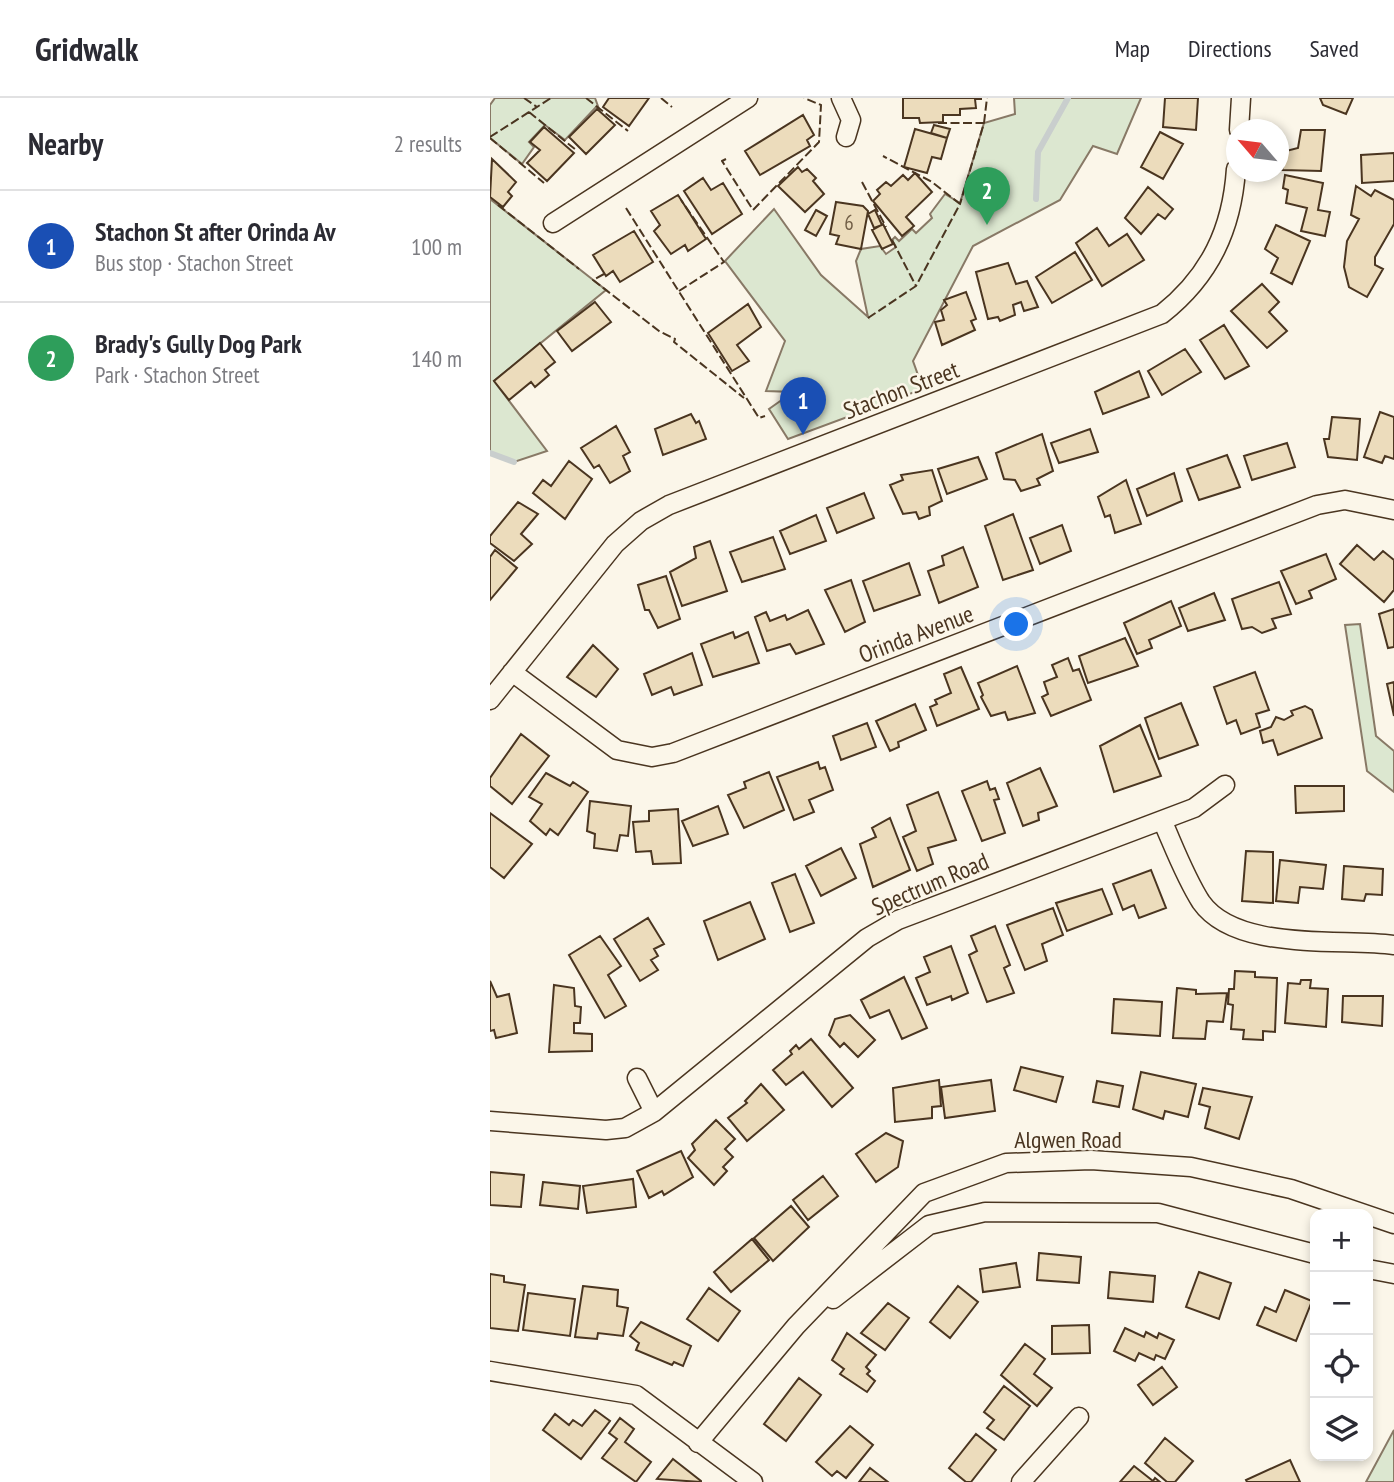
<!DOCTYPE html>
<meta charset="utf-8">
<style>
body{margin:0;font-family:"PT Sans Narrow",sans-serif;background:#f7f7f7;color:#2b2b33}
.controls{position:absolute;right:21px;bottom:21px;display:grid;overflow:hidden;border-radius:14px;box-shadow:0 4px 10px #0003}
.controls button{width:63px;height:63px;display:grid;place-items:center;padding:0;border:0;border-bottom:2px solid #e1e1e2;background:#fff;color:#2b2b33;font:35px sans-serif}
.compass{position:absolute;left:736px;top:21px;width:63px;height:63px;border-radius:50%;background:#fff;box-shadow:0 4px 10px #0003;rotate:298deg}
.you{position:absolute;left:527px;top:527px;width:24px;height:24px;margin:-18px;border:5px solid #fff;border-radius:50%;background:#1a73e8;box-shadow:0 0 0 10px #1a73e833}
.badge{display:grid;place-items:center;width:46px;height:46px;border-radius:50%;background:#c62828;color:#fff;font-size:23px;font-weight:700}
.pin{position:absolute;translate:-50% -58px;filter:drop-shadow(0 2px 4px #0008)}
.pin::after{content:'';position:absolute;top:37px;width:24px;height:21px;background:inherit;clip-path:polygon(0 0,100% 0,50% 100%)}
.list{margin:0;padding:0;list-style:none}
h2{display:flex;justify-content:space-between;align-items:center;height:91px;margin:0;padding:0 28px;font-size:30px}
h2 small{font-size:23px;font-weight:400;color:#7c7c81}
.list li{display:grid;grid-template-columns:46px 1fr auto;gap:21px;align-items:center;box-sizing:border-box;height:112px;padding:0 28px;border-top:2px solid #e1e1e2}
.list b{display:block;font-size:26px;white-space:nowrap}
.list p{margin:0;font-size:23px;white-space:nowrap;color:#7c7c81}
.list em{font-size:23px;font-style:normal;color:#7c7c81}
.icon{flex:none;width:38px;height:38px;fill:none;stroke:currentColor;stroke-width:2;stroke-linecap:round;stroke-linejoin:round}
.map{position:relative;flex:none;width:904px;height:1384px;overflow:hidden}
header{display:flex;align-items:center;gap:42px;box-sizing:border-box;height:98px;padding:0 35px;background:#fff;border-bottom:2px solid #e1e1e2}
header strong{font-size:33px}
nav{display:flex;gap:38px;margin-inline-start:auto;font-size:24px}
main{display:flex}
aside{flex:1;background:#fff}
.map>svg:first-child{display:block}
.green{fill:#dce7d0;stroke:#887966;stroke-width:2}
.lines{fill:none;stroke-linecap:round;stroke-linejoin:round}
.stream{stroke:#c9cecd;stroke-width:6}
.building{fill:#ecdcbc;stroke:#4a3520;stroke-width:2}
.minor-casing{stroke:#4a3520;stroke-width:21}
.minor{stroke:#fbf6e9;stroke-width:18}
.fence{stroke:#4a3520;stroke-width:2;stroke-dasharray:9 3.5;stroke-linecap:butt}
.labels{text-anchor:middle;dominant-baseline:central;stroke-width:5;stroke-linejoin:round;paint-order:stroke}
.number-label{font-size:21px;fill:#725f47}
.street-label{font-size:24px;fill:#4a3520;stroke:#fbf6e9}
</style>
<header>
<strong>Gridwalk</strong>
<nav><a>Map</a><a>Directions</a><a>Saved</a></nav>
</header>
<main>
<aside>
<h2>Nearby<small>2 results</small></h2>
<ul class="list">
<li><span class="badge" style="background:#1a4fb4">1</span><div><b>Stachon St after Orinda Av</b><p>Bus stop · Stachon Street</p></div><em>100 m</em></li>
<li><span class="badge" style="background:#2e9e5b">2</span><div><b>Brady's Gully Dog Park</b><p>Park · Stachon Street</p></div><em>140 m</em></li>
</ul>
</aside>
<div class="map">
<svg width="904" height="1384" viewBox="0 0 904 1384">
<rect width="100%" height="100%" fill="#fbf6e9"/>
<path class="green" d="M5,0H105L109,11L106,9L75,42L55,27L39,44L44,49L32,66L0,40V7Z
M524,0H651L627,56L603,48L570,102L483,148L423,263L433,291L298,341L279,311L303,294L276,293L295,243L235,163L284,111L331,177L378,219L366,163L371,151L390,148L396,156L406,149L402,142L405,139L409,143L422,131L426,135L442,120L440,116L455,96L470,105L494,25L525,16Z
M0,101L116,192L4,283L57,353L24,364L0,355Z
M870,526L886,638L904,653V694L877,673L855,527Z
M904,1332V1384H876Z"/>
<g class="lines">
<path class="stream" d="M546,101L548,54L578,0
M0,355L24,364"/>
</g>
<path class="building" d="M119,0H159L139,28L113,9Z
M413,0H491V1H485L486,10L470,11V17H453V24L430,25L429,20H413Z
M675,0H708L706,32L673,29Z
M830,0H863L856,16L833,7Z
M107,11L125,27L96,56L79,39Z
M313,17L324,37L317,42L320,48L270,77L255,53Z
M444,27L460,31L457,40L441,35Z
M54,29L84,55L57,83L37,65L50,52L40,44Z
M425,31L457,40L451,61L442,59L437,75L414,69Z
M811,32H835L831,73L792,72L796,53L808,50Z
M670,34L693,46L673,81L651,69Z
M904,55V83L872,85L871,57Z
M2,61L26,84L18,94L22,98L13,109L0,99Z
M308,69L312,74L317,71L326,80L323,83L334,96L315,114L288,88Z
M425,75L442,94L416,119L424,128L412,138L383,103L390,96L387,92L396,84L401,88L413,77L418,82Z
M795,77L833,85L828,112L840,114L835,138L811,133L817,110L796,105L798,92L793,90Z
M213,80L221,92L233,85L252,116L222,136L194,93Z
M866,88L881,98L885,92L904,102V126L885,159V167L893,171L877,199L859,189L854,169L857,143L869,121L861,117Z
M658,89L683,111L675,121L668,116L651,136L635,120Z
M188,97L216,141L198,153L195,147L181,156L164,133L170,127L161,113Z
M346,104L373,108L378,113L371,151L346,146L349,138L340,136Z
M326,112L337,118L326,138L315,132Z
M385,112L392,127L384,130L378,116Z
M393,126L403,146L392,151L382,132Z
M786,127L820,143L802,186L781,175L788,160L775,151Z
M607,130L619,148L637,136L654,162L612,188L586,145Z
M144,133L163,164L130,184L123,173L116,178L103,157Z
M585,154L602,182L562,205L546,179Z
M518,165L526,186L537,183L548,209L534,213L531,204L523,207L525,217L510,223L508,219L498,221L486,174Z
M772,186L789,204L779,214L797,233L777,250L741,213Z
M476,194L486,221L481,223L485,232L452,247L445,224L454,222L451,212L457,207L454,202Z
M105,204L121,224L82,253L67,233Z
M258,206L271,229L247,247L259,263L242,273L218,235Z
M734,227L759,268L735,281L710,242Z
M50,245L65,264L55,272L59,277L45,289L41,284L19,302L4,283Z
M695,251L711,274L672,297L658,273Z
M649,273L659,299L613,316L605,294Z
M890,314L904,319V361L895,358L892,365L874,359Z
M201,316L206,325L209,323L216,341L173,357L165,331Z
M842,319L870,321L867,362L838,359L834,341H839Z
M126,328L140,354L133,358L140,373L120,385L109,367L104,370L91,350Z
M600,331L608,354L569,365L561,345Z
M552,336L563,373L547,381L550,387L531,393L525,382L514,381L506,355Z
M797,345L805,369L762,382L754,358Z
M737,357L750,389L709,402L697,371Z
M488,359L497,381L457,396L448,371Z
M79,363L102,381L75,421L43,395L53,382L61,388Z
M442,372L452,403L439,409L440,417L429,421L426,414L413,416L400,387L413,382L411,377Z
M684,375L692,403L657,418L647,391Z
M636,382L651,426L625,435L620,417L615,419L608,399Z
M374,395L384,420L347,435L337,410Z
M28,404L48,416L31,436L42,446L24,463L0,445V438Z
M523,416L543,472L513,482L495,428Z
M326,417L336,443L300,456L290,433Z
M572,427L581,453L550,466L540,440Z
M283,439L295,471L252,484L240,454Z
M220,443L237,493L192,508L180,474L206,460L204,449Z
M867,447L884,462L893,453L904,462V492L894,504L850,466Z
M473,449L488,489L449,505L438,473L454,467L452,458Z
M5,452L27,470L0,502V459Z
M836,456L846,481L819,493L822,500L806,506L791,473Z
M419,465L430,497L384,513L373,483Z
M176,478L190,521L168,530L159,512H155L148,487Z
M361,482L375,524L355,534L335,492Z
M789,484L801,516L782,521L786,530L772,535L762,529L752,531L742,501Z
M724,495L735,522L698,533L689,510Z
M681,503L691,528L659,542L662,550L647,556L634,525Z
M904,511V549L898,550L889,516Z
M318,512L334,546L306,556L300,546L277,553L265,519L276,514L280,523L295,517L297,522Z
M243,534L245,540L258,534L269,565L223,579L211,546Z
M635,540L648,568L598,585L589,558Z
M103,547L128,571L106,599L77,579Z
M202,555L212,587L184,597L181,589L162,597L154,576Z
M578,560L583,573L589,571L601,602L561,618L552,599L558,596L554,584L567,579L562,567Z
M527,568L545,615L518,622L515,614L501,618L491,599L493,597L488,585Z
M471,569L489,611L447,628L440,609L447,606L445,602L461,595L454,576Z
M765,574L779,612L766,616L770,629L751,636L746,622L737,626L724,589Z
M904,584V618L897,586Z
M691,605L708,647L669,661L655,620Z
M425,606L436,632L408,644L409,649L400,653L386,623Z
M815,608L822,612L832,640L788,657L783,642L773,645L770,633L781,629L786,619L794,622L803,617L801,613Z
M377,625L386,649L351,662L343,638Z
M650,627L671,678L624,694L610,648Z
M31,636L59,658L22,706L0,688V680Z
M328,664L330,671L335,669L343,692L319,702L324,714L304,722L287,679Z
M550,670L567,708L548,715L549,722L533,728L517,685Z
M279,674L294,712L254,730L238,697L256,690L254,684Z
M56,675L80,688L83,684L98,694L68,737L60,731L56,737L40,723L52,706L39,699Z
M497,683L500,692L505,690L509,701L504,702L515,735L492,743L472,693Z
M805,688H854V713L806,715Z
M448,694L466,742L438,750L443,766L427,773L413,739L426,733L417,707Z
M100,703L141,708L138,738L130,737L127,753L104,750L105,736L97,733Z
M228,708L238,736L203,748L192,723Z
M188,711L191,765L163,766L161,753L146,754L143,724L159,723V713Z
M0,715L42,746L14,780L0,769Z
M400,720L420,772L383,789L370,746L386,739L382,730Z
M351,750L366,780L331,798L316,768Z
M756,753L783,754V805L752,803Z
M790,762L836,767L833,791L810,789L808,805L786,803Z
M854,768L893,771L892,797L876,796L874,803L852,801Z
M661,772L676,810L649,820L644,807L633,812L623,786Z
M305,776L324,825L300,834L282,785Z
M612,791L622,816L577,833L566,805Z
M260,804L275,841L228,862L214,823Z
M563,810L573,837L552,846L557,863L535,872L517,827Z
M158,820L174,846L164,851L168,858L161,862L168,872L150,883L124,841Z
M505,828L520,867L514,870L524,895L497,904L479,857L487,853L481,838Z
M110,838L131,868L118,877L136,908L115,920L79,857Z
M461,848L478,895L462,902L461,898L437,907L426,880L440,874L434,859Z
M745,873L765,874V879L787,880L785,934L773,933V942L753,941L754,932L741,931L743,907L738,906L739,891H744Z
M414,879L437,930L412,941L399,912L380,920L371,902Z
M811,882H821L820,890L838,891L836,929L795,925L798,885L810,886Z
M0,883L7,899L19,896L27,935L6,940L4,932L0,933Z
M64,887L84,890L85,908L91,909L90,925H84V935L102,936V953L59,954Z
M687,890L706,892V896L737,895L733,924L717,923L715,941L683,940Z
M853,898H893L892,928L852,924Z
M624,901L672,904L670,938L622,935Z
M360,917L385,942L368,959L354,945L350,949L339,937L345,921Z
M321,941L363,990L342,1009L313,974L296,987L283,972L302,956L300,953L306,947L309,951Z
M531,969L573,979L566,1004L524,992Z
M651,974L706,986L698,1019L675,1013L673,1021L643,1011Z
M449,982L451,1008L442,1009V1020L405,1024L403,990Z
M501,982L505,1013L455,1020L451,989Z
M607,983L633,988L629,1009L603,1004Z
M271,986L294,1012L257,1043L238,1020L257,1005L255,1003Z
M713,990L762,999L749,1041L715,1030L720,1009L709,1006Z
M226,1022L245,1041L235,1051L243,1059L233,1069L237,1073L224,1087L198,1060L205,1052L202,1046Z
M396,1035L413,1043L408,1069L386,1084L366,1056Z
M191,1053L203,1079L174,1097L172,1093L159,1100L147,1073Z
M0,1074L34,1077L31,1109L0,1107Z
M333,1078L348,1098L318,1122L303,1102Z
M143,1081L146,1109L97,1115L93,1088Z
M53,1084L90,1088L88,1111L50,1107Z
M301,1108L319,1129L283,1163L264,1140Z
M262,1141L279,1162L241,1194L224,1174Z
M549,1155L591,1159L589,1185L547,1182Z
M526,1165L530,1189L493,1194L490,1171Z
M620,1174L665,1178L663,1204L618,1200Z
M709,1174L741,1185L729,1221L696,1209Z
M0,1176L14,1178V1184L35,1187L28,1233L0,1230Z
M93,1188L128,1192L127,1208L138,1210L133,1238L108,1235L107,1241L85,1239Z
M468,1188L488,1204L460,1240L440,1224Z
M219,1190L250,1213L228,1243L197,1221Z
M795,1192L822,1203L806,1243L767,1227L775,1209L786,1214Z
M38,1195L85,1201L80,1238L33,1232Z
M398,1205L419,1220L395,1252L371,1235Z
M151,1224L201,1248L193,1268L184,1264L182,1267L146,1252L149,1245L140,1238Z
M599,1227L600,1255L562,1256V1228Z
M635,1230L654,1239L656,1234L667,1240L669,1235L684,1242L675,1261L666,1257L664,1262L649,1255L645,1263L624,1253Z
M357,1235L386,1257L376,1269L380,1273L377,1276L385,1283L377,1294L350,1276L354,1271L342,1262Z
M535,1246L555,1261L544,1276L562,1290L547,1308L511,1277Z
M672,1269L687,1289L663,1307L648,1287Z
M309,1280L331,1297L296,1343L274,1326Z
M514,1288L540,1308L514,1342L497,1330L504,1322L494,1314Z
M105,1312L120,1323L91,1361L53,1332L65,1316L79,1327L83,1322L92,1328Z
M130,1320L144,1331L135,1344L161,1364L146,1384L112,1360L127,1341L119,1335Z
M360,1328L383,1347L356,1380L347,1373L342,1378L326,1364Z
M486,1336L506,1352L481,1384H476L459,1370Z
M675,1340L703,1363L685,1384H677L655,1365Z
M183,1361L211,1383V1384L167,1381Z
M800,1362L810,1384H757L756,1382Z
M644,1368L663,1383L665,1380L670,1384H630Z
M380,1370L398,1384H369Z"/>
<g class="lines">
<defs>
<path id="minor" d="M351,0L361,22L356,39
M749,32L751,0
M63,125L258,0
M22,574L127,652L162,659L183,655L827,407L855,402L904,412
M0,602L125,446L151,423L179,407L672,216C720,178 742,131 746,71
M672,722C684,749 695,779 711,804C746,854 850,840 904,847
M147,980L164,1014
M0,1023L116,1032L135,1030L164,1014L377,840L408,822L704,710L735,687
M878,1171L904,1176
M343,1201L439,1127L495,1114L668,1115L825,1156
M0,1273L146,1297L263,1384
M208,1345L306,1228L434,1095L516,1065L601,1062L701,1069L801,1091L904,1126
M531,1384L589,1319"/>
</defs>
<use href="#minor" class="minor-casing"/>
<use href="#minor" class="minor"/>
<path class="fence" d="M34,0L47,9
M96,0L138,33
M171,0L182,9
M39,14L86,52
M448,25H494L470,106
M494,25L497,0
M0,39L61,0
M0,40L54,85
M236,61L232,63L263,112L329,44L331,7L314,0
M372,84L396,129
M8,107L89,171
M136,110L269,320L275,318
M402,142L426,188
M114,176L103,182L169,233L185,241L184,244L254,300
M189,193L234,164L191,102
M378,220L426,188L470,106L442,84L393,58"/>
</g>
<g class="labels">
<g class="number-label">
<text x="359" y="124">6</text>
</g>
<g class="street-label">
<text transform="translate(411 292) rotate(-21)">Stachon Street</text>
<text transform="translate(426 536) rotate(-21)">Orinda Avenue</text>
<text transform="translate(440 786) rotate(-23)">Spectrum Road</text>
<text x="578" y="1041">Algwen Road</text>
</g>
</g>
</svg>
<div class="controls">
<button>+</button>
<button>−</button>
<button><svg class="icon" aria-label="locate" viewBox="0 0 24 24"><circle cx="12" cy="12" r="6"/><path d="M12 2v4M12 18v4M2 12h4M18 12h4"/></svg></button>
<button><svg class="icon" aria-label="layers" viewBox="0 0 24 24"><path d="M12 4l9 5-9 5-9-5zM3 14l9 5 9-5"/></svg></button>
</div>
<svg class="compass" viewBox="-18 -18 36 36"><path d="M0-13l5 13h-10z" fill="#e53935"/><path d="M0 13l5-13h-10z" fill="#7c7c81"/></svg>
<div class="you"></div>
<div class="pin badge" style="left:313px;top:337px;background:#1a4fb4">1</div>
<div class="pin badge" style="left:497px;top:127px;background:#2e9e5b">2</div>
</div>
</main>
